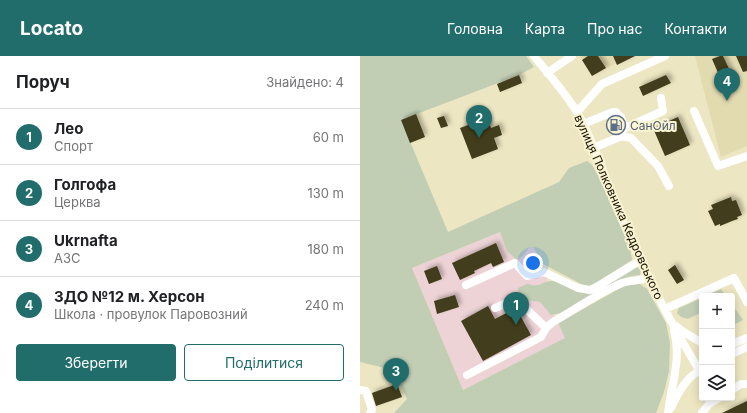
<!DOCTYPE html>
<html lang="uk">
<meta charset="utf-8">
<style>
body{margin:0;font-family:Inter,sans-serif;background:#f6f6f6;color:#202124}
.controls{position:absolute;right:12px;bottom:12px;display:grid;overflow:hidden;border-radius:4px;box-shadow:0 2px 10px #0003}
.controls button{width:36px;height:36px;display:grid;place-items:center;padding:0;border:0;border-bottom:1px solid #e0e0e0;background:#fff;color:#202124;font:20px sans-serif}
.you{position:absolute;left:173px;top:207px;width:14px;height:14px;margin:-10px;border:3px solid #fff;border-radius:50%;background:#1a73e8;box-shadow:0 0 0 6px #1a73e833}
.badge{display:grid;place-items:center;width:26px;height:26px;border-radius:50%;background:#216d6c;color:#fff;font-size:13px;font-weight:700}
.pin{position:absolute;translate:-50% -33px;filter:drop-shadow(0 1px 2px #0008)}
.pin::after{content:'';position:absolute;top:21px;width:14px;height:12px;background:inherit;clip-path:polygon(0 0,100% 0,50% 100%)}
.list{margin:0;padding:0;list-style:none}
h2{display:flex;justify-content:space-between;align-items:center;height:52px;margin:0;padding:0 16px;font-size:17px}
h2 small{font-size:13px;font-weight:400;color:#757577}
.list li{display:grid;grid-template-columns:26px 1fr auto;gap:12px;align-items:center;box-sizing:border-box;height:56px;padding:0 16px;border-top:1px solid #e0e0e0}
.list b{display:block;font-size:15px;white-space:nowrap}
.list p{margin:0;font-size:13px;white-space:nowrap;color:#757577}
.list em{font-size:13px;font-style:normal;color:#757577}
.actions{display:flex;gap:8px;padding:12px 16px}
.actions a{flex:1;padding:9px 0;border:1px solid #216d6c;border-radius:4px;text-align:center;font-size:14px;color:#216d6c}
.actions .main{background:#216d6c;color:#fff}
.icon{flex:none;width:22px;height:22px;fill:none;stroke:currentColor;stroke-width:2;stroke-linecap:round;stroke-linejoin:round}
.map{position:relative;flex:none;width:387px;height:357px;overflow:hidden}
header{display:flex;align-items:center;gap:24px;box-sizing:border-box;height:56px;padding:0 20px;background:#216d6c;color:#fff}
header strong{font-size:19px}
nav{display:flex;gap:22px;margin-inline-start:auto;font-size:14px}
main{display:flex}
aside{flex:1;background:#fff}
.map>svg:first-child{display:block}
.commercial{fill:#eed3d6}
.built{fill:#e3dbb0}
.green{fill:#c2ceb4}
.building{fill:#423c1d;filter:url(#shadow)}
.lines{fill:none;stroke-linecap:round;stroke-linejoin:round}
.minor{stroke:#fff;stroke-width:8}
.labels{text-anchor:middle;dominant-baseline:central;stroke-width:4;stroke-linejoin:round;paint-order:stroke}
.service-label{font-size:12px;fill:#4e5e75;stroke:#faf3cf;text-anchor:start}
.street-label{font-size:12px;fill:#151306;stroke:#faf3cf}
</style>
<header>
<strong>Locato</strong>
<nav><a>Головна</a><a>Карта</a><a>Про нас</a><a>Контакти</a></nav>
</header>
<main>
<aside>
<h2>Поруч<small>Знайдено: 4</small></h2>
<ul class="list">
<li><span class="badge">1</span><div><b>Лео</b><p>Спорт</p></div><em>60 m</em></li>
<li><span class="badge">2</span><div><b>Голгофа</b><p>Церква</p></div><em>130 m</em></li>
<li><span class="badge">3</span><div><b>Ukrnafta</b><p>АЗС</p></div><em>180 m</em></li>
<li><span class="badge">4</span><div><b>ЗДО №12 м. Херсон</b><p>Школа · провулок Паровозний</p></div><em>240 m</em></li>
</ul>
<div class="actions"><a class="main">Зберегти</a><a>Поділитися</a></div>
</aside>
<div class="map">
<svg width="387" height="357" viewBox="0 0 387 357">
<defs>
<filter id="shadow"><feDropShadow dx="3" dy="-3" stdDeviation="2" flood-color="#0004"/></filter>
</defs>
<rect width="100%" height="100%" fill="#ece6c2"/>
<path class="commercial" d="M140,176L173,191L188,226L176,230L184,242L206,282L103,334L52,212Z"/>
<path class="built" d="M220,0H272L233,18Z
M335,0H387V90L361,101Z"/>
<path class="green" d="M0,0H166L174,11L159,19L41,64L88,176L199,126L209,112L227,105L232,109L239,121L269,187L272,204L239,225L227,231L183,208L173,191L169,192L162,201L157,204L147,195L140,176L52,212L103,334L205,282L198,267L266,229L280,228L287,233L306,267L310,287L309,315L304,336L296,357H34L47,343L33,314L0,306Z
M276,211L279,212L281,214L280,219L267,221L201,257L191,259L180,246L159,243L158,232L167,228C183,232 181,225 192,225C205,225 213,237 228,237Z
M361,233L366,240H346Z
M342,242V259L338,258L328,263L321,261L317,257L319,252Z
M372,248L383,264L372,270Z"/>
<path class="building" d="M228,0H238L246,12L232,20L222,4Z
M253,0H275L257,9Z
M360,0H363L373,21L362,26L352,3Z
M376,0H387V15L383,16Z
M159,19L162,27L140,36L137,28Z
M306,19L311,27L283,40L279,31Z
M56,58L65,81L50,87L41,64Z
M84,60L88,70L81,72L77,62Z
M318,61L330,89L305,100L293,72Z
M127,62L131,72L139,69L142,79L134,82L138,93L112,103L100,72Z
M371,141L372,145L376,144L382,159L377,161L378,163L372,165L360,170V168L355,170L348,155L353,153L351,149Z
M136,187L144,206L133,211L131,207L114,215L115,217L100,224L92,207Z
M315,209L324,224L317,228L308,214Z
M77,210L82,223L69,228L64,215Z
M95,239L99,251L77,258L74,245Z
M128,250L135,263L156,252L171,279L123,305L101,265Z
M37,328L42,341L16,350L12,337Z
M387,345V357H362Z"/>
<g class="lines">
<path class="minor" d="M174,0C189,19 206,37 218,58C235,88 245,122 258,154C281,209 308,263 339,314
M187,17L212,0
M334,55L358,110L387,100
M217,56L242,28L305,0
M223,68L253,56H256L261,61L263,67L262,80L233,92
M263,73L303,55L301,42
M262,80L271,82L298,110L309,130
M106,229L155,207L167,220L184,216L218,232L230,234L235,232L281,204
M135,252L156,243L186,272
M305,253L374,222L387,246
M316,270L322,275L342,287
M372,288L387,282
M372,298L387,291
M107,319L181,281L186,272L193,266C214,254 240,236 262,227C271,224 281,225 289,221
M0,334L6,335L12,354L10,357
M372,334L381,328H387
M311,352C318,337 326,321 342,313
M308,357C311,330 322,303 314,275
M342,357L349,348L359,342"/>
</g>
<defs>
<symbol id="fuel-ring" viewBox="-11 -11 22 22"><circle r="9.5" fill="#faf3cf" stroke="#5c6f8a" stroke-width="1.5"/><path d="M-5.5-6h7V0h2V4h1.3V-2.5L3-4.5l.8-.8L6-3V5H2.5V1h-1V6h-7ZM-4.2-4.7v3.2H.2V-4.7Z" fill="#5c6f8a"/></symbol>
</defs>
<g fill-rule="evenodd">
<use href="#fuel-ring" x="245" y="58" width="22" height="22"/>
</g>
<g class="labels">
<g class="service-label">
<text x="270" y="69">СанОйл</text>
</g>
<g class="street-label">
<text transform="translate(259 151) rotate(66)">вулиця Полковника Кедровського</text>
</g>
</g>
</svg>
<div class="controls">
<button>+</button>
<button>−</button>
<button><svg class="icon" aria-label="layers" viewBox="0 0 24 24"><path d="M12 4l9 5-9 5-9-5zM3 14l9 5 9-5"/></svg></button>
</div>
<div class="you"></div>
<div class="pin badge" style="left:156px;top:269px">1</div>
<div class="pin badge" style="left:119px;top:82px">2</div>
<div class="pin badge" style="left:36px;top:335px">3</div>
<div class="pin badge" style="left:367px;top:45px">4</div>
</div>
</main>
